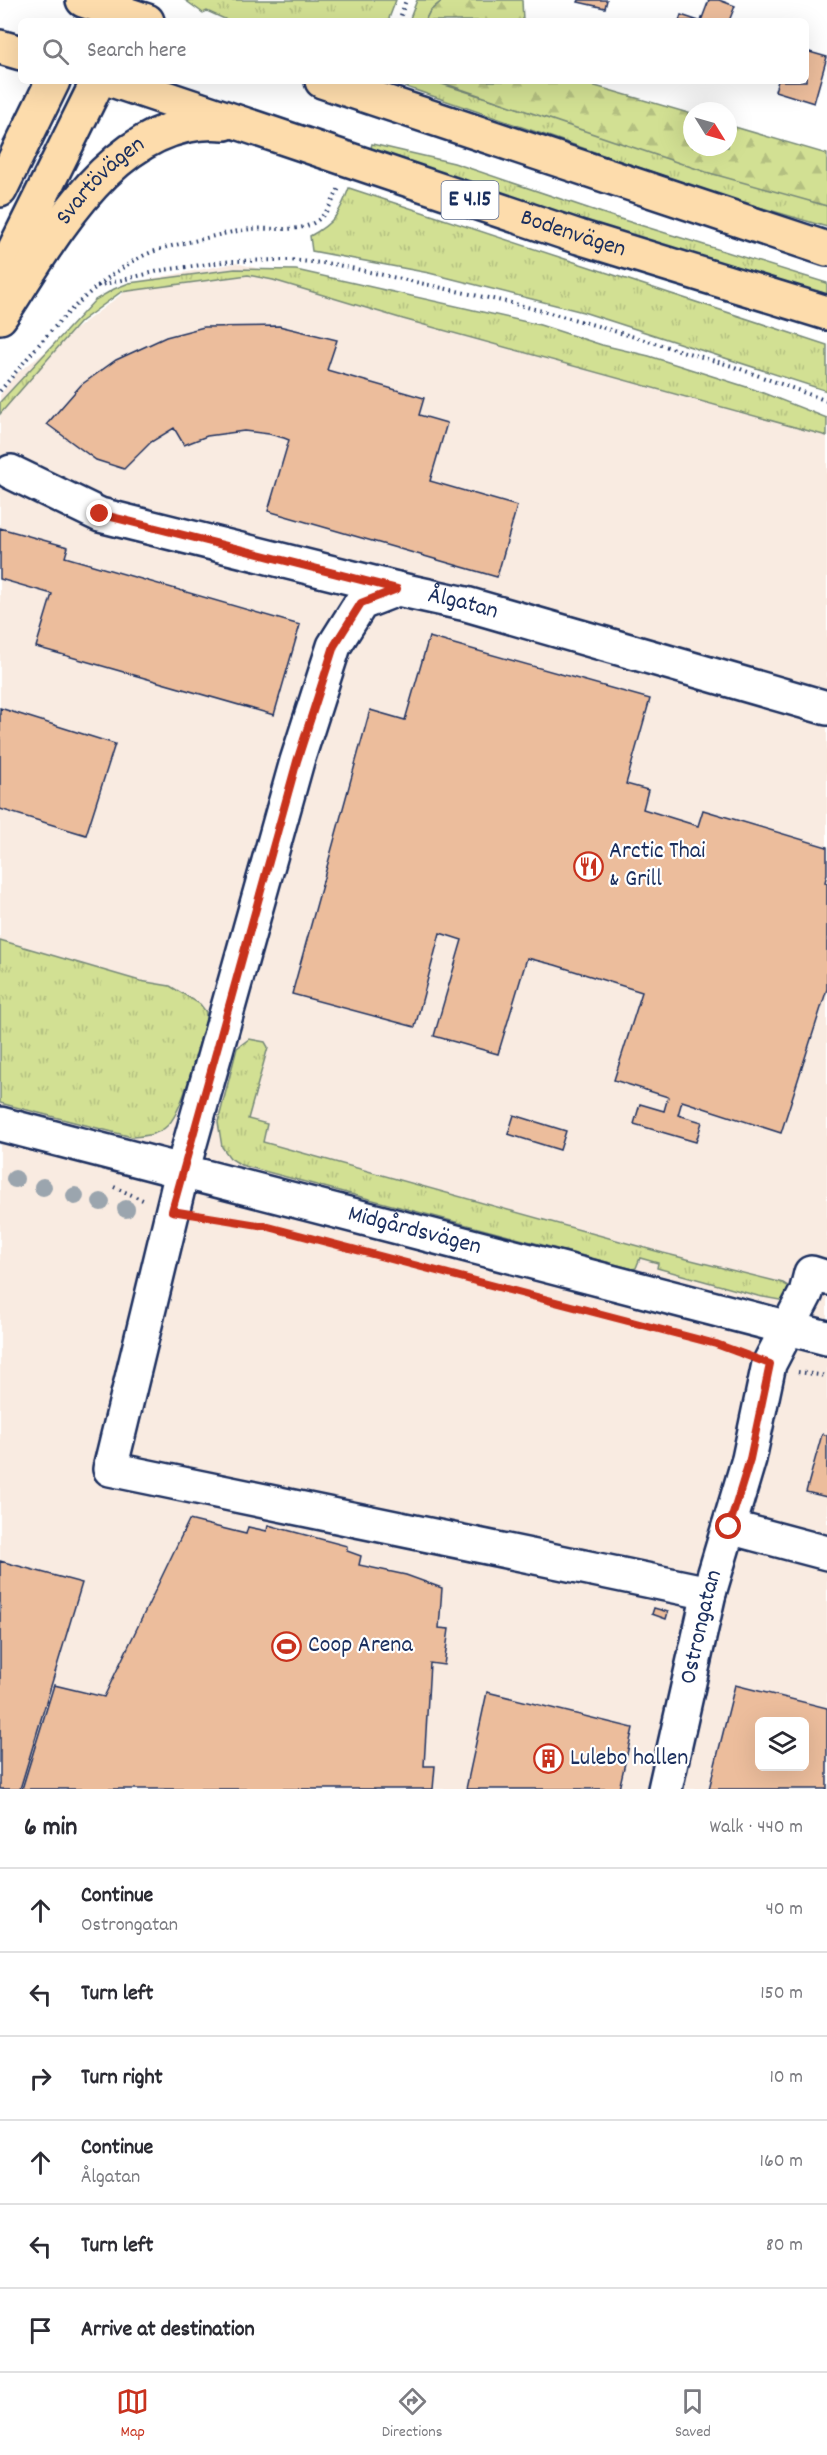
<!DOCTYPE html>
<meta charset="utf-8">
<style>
body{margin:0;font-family:Dekko,sans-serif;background:#f2f2f3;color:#2b2b33}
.controls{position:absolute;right:18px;bottom:18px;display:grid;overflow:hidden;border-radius:9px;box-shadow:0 6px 24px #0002}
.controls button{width:54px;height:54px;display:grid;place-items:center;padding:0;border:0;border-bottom:2px solid #e1e1e2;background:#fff;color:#2b2b33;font:30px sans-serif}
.compass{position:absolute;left:683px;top:102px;width:54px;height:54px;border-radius:50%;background:#fff;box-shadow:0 6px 24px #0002;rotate:127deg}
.stop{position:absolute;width:18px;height:18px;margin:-14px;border:4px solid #c8321e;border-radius:50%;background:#fff}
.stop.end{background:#c8321e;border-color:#fff;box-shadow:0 2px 6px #0008}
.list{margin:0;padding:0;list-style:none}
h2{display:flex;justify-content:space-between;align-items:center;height:78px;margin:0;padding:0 24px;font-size:26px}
h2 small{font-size:20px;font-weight:400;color:#7c7c81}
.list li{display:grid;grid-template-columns:39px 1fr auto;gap:18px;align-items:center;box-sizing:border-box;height:84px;padding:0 24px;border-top:2px solid #e1e1e2}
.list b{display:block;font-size:22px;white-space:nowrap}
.list p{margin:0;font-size:20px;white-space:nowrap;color:#7c7c81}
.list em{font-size:20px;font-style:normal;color:#7c7c81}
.icon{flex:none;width:33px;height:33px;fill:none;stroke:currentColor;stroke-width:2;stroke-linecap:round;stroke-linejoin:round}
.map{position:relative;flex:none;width:827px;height:1789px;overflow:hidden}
.search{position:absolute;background:#fff;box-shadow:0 6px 24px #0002;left:18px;right:18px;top:18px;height:66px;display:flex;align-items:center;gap:15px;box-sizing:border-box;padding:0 21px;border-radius:9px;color:#7c7c81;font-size:22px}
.sheet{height:582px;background:#fff}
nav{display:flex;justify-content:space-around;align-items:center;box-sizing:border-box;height:84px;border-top:2px solid #e1e1e2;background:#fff;font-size:16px;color:#7c7c81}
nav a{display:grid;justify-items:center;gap:3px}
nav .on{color:#c8321e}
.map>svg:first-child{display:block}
.built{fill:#f9ebe1;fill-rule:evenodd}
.grass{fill:url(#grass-tufts);stroke:#768878;stroke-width:1.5}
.forest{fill:url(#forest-firs);stroke:#768878;stroke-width:1.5}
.building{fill:#ecbd9c;stroke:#1b2f5e;stroke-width:1.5;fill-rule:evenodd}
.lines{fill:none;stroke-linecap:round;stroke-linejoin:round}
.minor-casing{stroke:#1b2f5e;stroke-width:38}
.major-casing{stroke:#1b2f5e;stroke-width:38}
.path{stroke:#1b2f5e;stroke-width:4;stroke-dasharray:1.5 4.5;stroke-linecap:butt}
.minor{stroke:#fff;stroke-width:33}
.major{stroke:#fddcac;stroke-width:33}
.tree{fill:#9ba5ae}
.route{stroke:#c8321e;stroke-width:8}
.labels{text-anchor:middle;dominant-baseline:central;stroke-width:4.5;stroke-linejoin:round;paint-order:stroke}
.shield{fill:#fff;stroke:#5f6d8e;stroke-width:1.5}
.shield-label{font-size:22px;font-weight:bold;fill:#1b2f5e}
.street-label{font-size:24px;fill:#1b2f5e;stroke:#fff}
.poi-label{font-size:24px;fill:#1b2f5e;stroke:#fff;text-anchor:start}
</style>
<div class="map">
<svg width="827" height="1789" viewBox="0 0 827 1789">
<defs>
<pattern id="grass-tufts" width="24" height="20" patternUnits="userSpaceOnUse" patternTransform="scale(1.5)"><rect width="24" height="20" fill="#d2e093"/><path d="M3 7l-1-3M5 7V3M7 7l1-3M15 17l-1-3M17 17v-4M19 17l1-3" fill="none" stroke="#b4c081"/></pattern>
<pattern id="forest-firs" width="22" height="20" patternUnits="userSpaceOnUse" patternTransform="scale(1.5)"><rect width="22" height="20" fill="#d2e093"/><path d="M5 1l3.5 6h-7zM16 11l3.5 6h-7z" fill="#b4c081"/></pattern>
</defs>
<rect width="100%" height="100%" fill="#fff"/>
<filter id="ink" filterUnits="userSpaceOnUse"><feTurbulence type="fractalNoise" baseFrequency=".0167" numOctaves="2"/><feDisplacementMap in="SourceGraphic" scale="12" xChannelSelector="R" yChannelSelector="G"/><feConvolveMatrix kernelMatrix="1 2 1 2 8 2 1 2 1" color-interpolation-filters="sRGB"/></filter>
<g filter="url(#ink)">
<path class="built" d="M236,263L453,315L827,428V1789H0V395L16,374L139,281ZM760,1722H804V1766H760Z"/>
<path class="grass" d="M185,0H396L388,21H229L207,11L203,13Z
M417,0H443L430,11L425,21H409Z
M389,81H437L442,84L827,206V227L722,196Z
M372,144L454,163L617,218L827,283V297L638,240L370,151Z
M349,188L827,345V391L583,312L429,273L312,251L310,236C334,223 340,213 349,188Z
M235,269L296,270L540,325L602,345L649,356L753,389L827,418V436L403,319L273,280L248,275L121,292L80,322L0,414V402L95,300L114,289L129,283Z
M0,940L140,981L170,986L200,1004L206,1012V1021C198,1044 184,1111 167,1126C158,1135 144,1136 132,1137L0,1103Z
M249,1039L265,1042L268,1047L248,1119L267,1124L263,1142L663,1253L783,1283L791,1288L785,1301L758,1296L657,1268L658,1263L640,1258L636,1268L633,1269L241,1165L230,1158L222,1147L218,1122L237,1048Z"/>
<path class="forest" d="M443,0H522L523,21H425L430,11Z
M437,81H578L692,114V147H728V125L827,154V206L706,172Z"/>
<path class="building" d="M579,0H607L605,8L578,2Z
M709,0H719L735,6L729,21H701Z
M681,15L699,21H679Z
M806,51L827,57L814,103L775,91L778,81H806Z
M279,326L337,340L327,370L424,398L419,415L447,423L430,481L517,506L497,577L268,511L289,440L284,438L269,434L244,431L207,436L184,445L174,428L151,442L124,469L96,460L47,424L81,385L116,360L166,337L204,327Z
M0,528L68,547L65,557L300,625L274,715L36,647L52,594L0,579Z
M429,637L650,699L626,784L648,790L643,809L698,826L703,810L827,847V874L825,882L827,883V989L781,1133L682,1101L678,1115L702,1122L696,1142L634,1124L640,1104L664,1111L668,1097L614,1080L642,992L555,965L527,958L498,1054L434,1036L462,940L440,933L415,1027L292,994L370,710L405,720Z
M0,708L115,744L86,835L0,809Z
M514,1115L566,1131L560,1150L508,1134Z
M822,1434L827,1435V1497L806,1492Z
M189,1520L246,1534L248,1527L267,1531L268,1525L347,1546V1551L361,1556L359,1565L406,1575L442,1588L439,1628L449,1629L444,1665L430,1663L424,1766H435L433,1789H22L54,1685L104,1697Z
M0,1561L82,1583L20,1789H0Z
M654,1608L668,1612L666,1619L652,1614Z
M735,1685L827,1708V1789H709ZM760,1722H804V1766H760Z
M487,1692L633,1728L619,1789H466Z"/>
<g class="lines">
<defs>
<g id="minor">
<path d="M11,472L100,515L397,589"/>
<path id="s1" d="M0,1124L827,1338"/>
<path d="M729,1527L827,1553"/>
<path id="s2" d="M709,1593L110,1469L182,1172L297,761L334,646L361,603L397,589L466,604L827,708"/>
<path id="s3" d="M665,1789L709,1593L749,1459L769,1364L806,1293L811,1273L827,1278"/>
</g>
<g id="major">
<path d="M83,0L147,21"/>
<path d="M0,47L21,53"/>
<path id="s4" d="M115,81L579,237L827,313"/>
<path d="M322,81L827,249"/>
<path d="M0,190L53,81"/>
<path d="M0,279L98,81"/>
<path id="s5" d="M0,317C51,240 115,113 225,123"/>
</g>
</defs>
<use href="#minor" class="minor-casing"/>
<use href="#major" class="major-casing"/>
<path class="path" d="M399,21L406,0
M97,286L163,270L232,261L289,260L333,264L511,303L577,320L732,366L827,401
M0,391C41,342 80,291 137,259C156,248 181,244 202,239C218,235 235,231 251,229C272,227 300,234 318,220C329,211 334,198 340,186
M114,1187L145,1201
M201,1216L265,1226L308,1237
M434,1270L716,1344L742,1355
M798,1372L827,1376"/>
<use href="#minor" class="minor"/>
<use href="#major" class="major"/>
</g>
<g class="tree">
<circle cx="15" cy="1179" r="9"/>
<circle cx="43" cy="1187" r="9"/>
<circle cx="75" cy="1196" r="9"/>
<circle cx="101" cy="1202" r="9"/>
<circle cx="126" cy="1209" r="9"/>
</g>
</g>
<g class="lines" filter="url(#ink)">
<path class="route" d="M100,514L397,589L361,603L334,646L297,761L172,1211L265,1226L716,1344L770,1364L750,1459L729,1527"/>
</g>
<defs>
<symbol id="restaurant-ring" viewBox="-11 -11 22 22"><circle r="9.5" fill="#fff" stroke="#c8321e" stroke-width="1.5"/><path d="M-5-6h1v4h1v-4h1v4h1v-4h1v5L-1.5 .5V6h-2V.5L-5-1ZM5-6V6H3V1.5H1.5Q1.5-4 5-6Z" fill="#c8321e"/></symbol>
<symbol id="stadium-ring" viewBox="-11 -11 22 22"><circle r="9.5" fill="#fff" stroke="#c8321e" stroke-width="1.5"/><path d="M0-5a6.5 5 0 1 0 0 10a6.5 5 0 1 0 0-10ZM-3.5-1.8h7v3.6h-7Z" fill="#c8321e"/></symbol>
<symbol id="building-ring" viewBox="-11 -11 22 22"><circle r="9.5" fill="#fff" stroke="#c8321e" stroke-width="1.5"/><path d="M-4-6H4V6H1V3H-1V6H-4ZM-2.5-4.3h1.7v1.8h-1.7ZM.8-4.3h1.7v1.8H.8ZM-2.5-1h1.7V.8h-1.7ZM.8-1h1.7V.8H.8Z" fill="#c8321e"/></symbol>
</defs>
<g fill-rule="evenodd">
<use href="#restaurant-ring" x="572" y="850" width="33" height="33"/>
<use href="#stadium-ring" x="270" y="1630" width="33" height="33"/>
<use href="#building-ring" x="532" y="1742" width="33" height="33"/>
</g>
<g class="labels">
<rect class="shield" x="441.5" y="181" width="57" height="38" rx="4.5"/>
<g class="shield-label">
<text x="470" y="200">E 4.15</text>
</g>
<g class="street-label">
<text stroke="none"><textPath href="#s5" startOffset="170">Svartövägen</textPath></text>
<text stroke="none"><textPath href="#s4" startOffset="483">Bodenvägen</textPath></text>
<text stroke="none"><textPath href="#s2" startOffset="1622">Ålgatan</textPath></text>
<text stroke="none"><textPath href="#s1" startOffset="428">Midgårdsvägen</textPath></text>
<text stroke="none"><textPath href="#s3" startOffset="166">Ostrongatan</textPath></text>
</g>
<g class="poi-label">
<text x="609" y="852">Arctic Thai<tspan x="609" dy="28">&amp; Grill</tspan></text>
<text x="308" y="1646">Coop Arena</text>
<text x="570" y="1759">Lulebo hallen</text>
</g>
</g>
</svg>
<div class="controls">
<button><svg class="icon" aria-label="layers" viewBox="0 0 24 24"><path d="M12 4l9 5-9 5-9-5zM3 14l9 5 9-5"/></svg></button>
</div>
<svg class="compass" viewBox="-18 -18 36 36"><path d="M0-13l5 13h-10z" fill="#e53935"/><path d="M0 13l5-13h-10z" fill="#7c7c81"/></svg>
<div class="stop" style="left:729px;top:1527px"></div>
<div class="stop end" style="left:100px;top:514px"></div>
<div class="search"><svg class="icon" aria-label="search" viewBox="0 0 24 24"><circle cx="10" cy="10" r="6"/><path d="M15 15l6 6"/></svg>Search here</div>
</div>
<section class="sheet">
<h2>6 min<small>Walk · 440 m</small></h2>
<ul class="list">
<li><svg class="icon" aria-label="ahead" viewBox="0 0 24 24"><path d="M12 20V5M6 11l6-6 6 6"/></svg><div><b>Continue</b><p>Ostrongatan</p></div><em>40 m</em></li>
<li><svg class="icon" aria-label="left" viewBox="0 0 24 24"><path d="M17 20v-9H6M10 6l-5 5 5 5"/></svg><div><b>Turn left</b></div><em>150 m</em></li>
<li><svg class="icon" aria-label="right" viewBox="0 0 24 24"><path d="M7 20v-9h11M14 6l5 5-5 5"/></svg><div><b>Turn right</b></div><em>10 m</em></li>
<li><svg class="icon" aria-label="ahead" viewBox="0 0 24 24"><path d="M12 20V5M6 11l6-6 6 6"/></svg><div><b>Continue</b><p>Ålgatan</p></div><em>160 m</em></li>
<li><svg class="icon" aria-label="left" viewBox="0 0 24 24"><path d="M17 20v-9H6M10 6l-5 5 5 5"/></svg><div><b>Turn left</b></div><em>80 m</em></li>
<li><svg class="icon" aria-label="arrive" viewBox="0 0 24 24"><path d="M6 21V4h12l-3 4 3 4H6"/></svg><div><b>Arrive at destination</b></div></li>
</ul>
</section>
<nav>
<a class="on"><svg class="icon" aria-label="map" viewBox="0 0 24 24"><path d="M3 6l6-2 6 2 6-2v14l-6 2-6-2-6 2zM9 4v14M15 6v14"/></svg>Map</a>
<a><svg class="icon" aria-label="directions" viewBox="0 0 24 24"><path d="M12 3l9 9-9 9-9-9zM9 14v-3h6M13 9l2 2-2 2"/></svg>Directions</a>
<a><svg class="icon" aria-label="saved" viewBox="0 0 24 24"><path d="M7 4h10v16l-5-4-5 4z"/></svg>Saved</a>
</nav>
